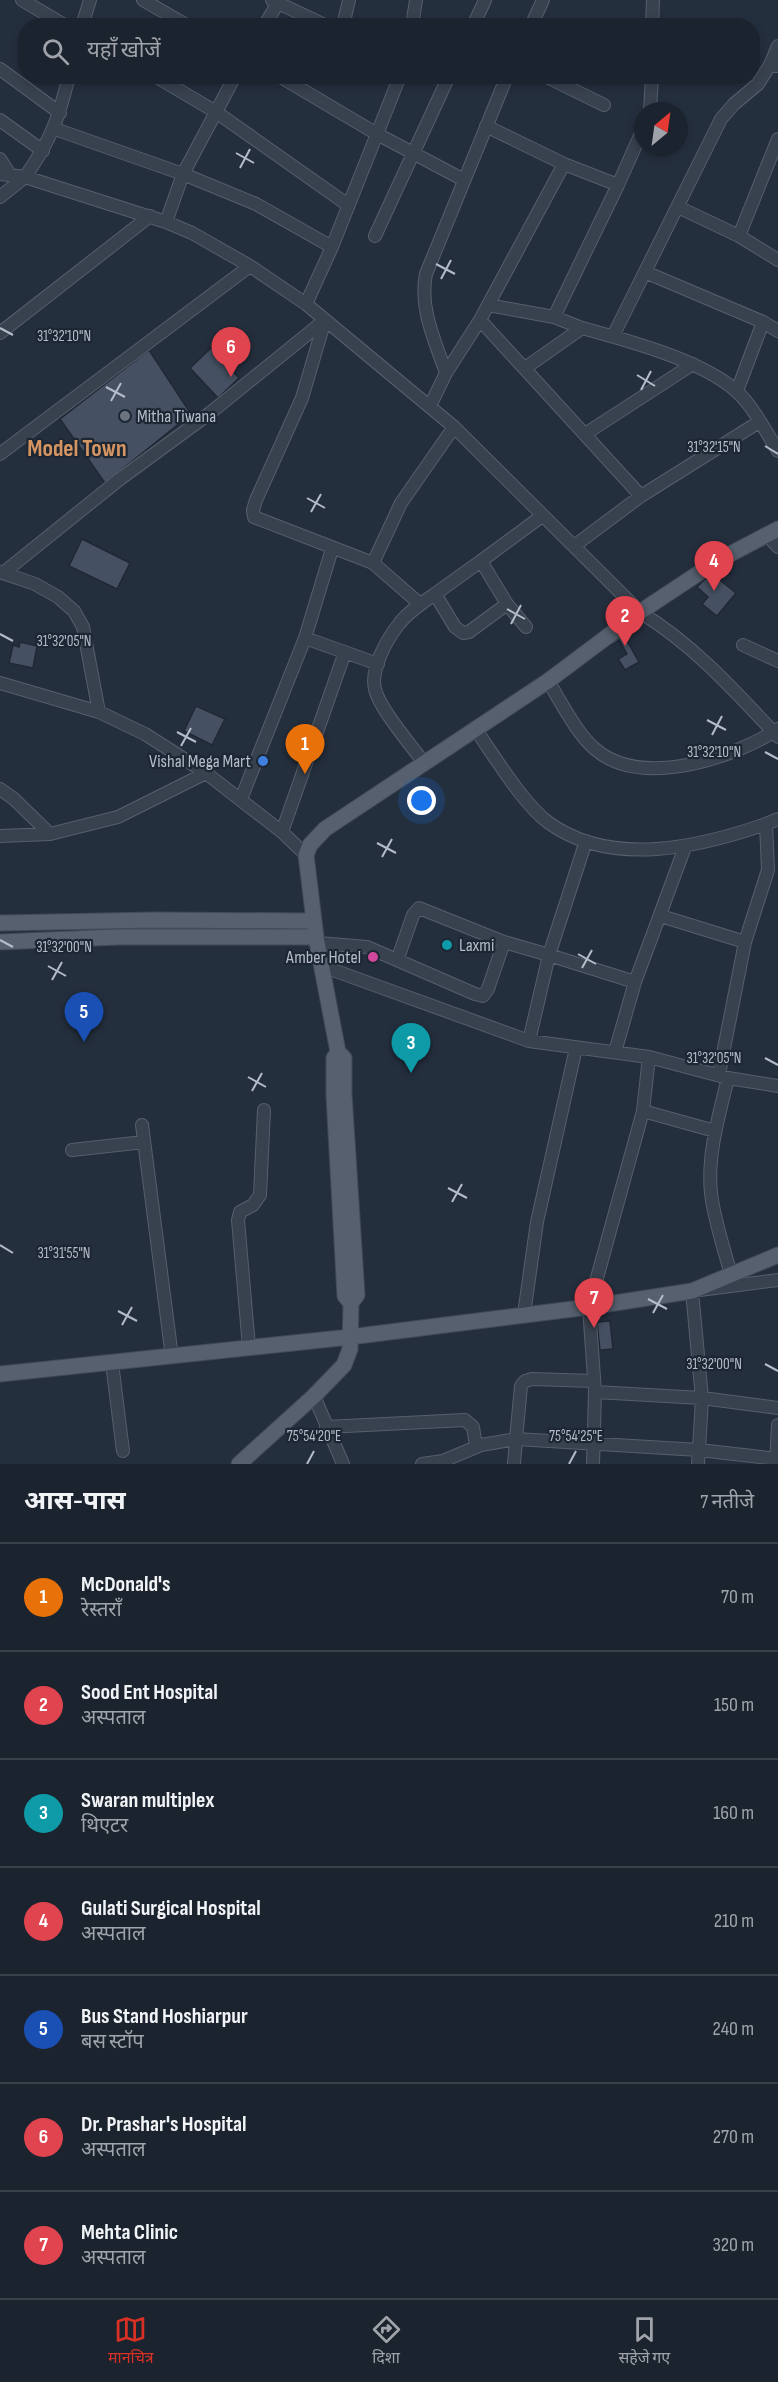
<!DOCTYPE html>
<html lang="hi">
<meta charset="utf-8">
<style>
body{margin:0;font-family:"Sofia Sans Condensed","Noto Sans Devanagari",sans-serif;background:#242b36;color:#f1f3f6}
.compass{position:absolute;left:634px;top:102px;width:54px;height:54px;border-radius:50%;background:#1b232e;box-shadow:0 3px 9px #0003;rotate:29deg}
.you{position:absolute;left:422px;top:801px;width:21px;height:21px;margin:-15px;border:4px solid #fff;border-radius:50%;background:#1a73e8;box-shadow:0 0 0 9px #1a73e833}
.badge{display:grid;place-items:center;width:39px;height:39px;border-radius:50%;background:#d93025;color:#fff;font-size:20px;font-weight:700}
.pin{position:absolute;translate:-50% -50px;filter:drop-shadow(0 2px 3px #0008)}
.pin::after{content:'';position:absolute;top:32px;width:21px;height:18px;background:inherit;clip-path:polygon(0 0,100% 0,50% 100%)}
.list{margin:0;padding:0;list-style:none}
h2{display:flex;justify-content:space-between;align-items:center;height:78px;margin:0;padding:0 24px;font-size:26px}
h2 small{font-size:20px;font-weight:400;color:#a0a4aa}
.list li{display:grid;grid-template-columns:39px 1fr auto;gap:18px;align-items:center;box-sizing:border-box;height:108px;padding:0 24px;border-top:2px solid #39404a}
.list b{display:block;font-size:22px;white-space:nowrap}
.list p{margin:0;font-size:20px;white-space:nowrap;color:#a0a4aa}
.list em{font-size:20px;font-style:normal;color:#a0a4aa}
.icon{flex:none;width:33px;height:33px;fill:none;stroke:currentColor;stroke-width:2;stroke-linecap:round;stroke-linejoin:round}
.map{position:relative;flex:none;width:778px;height:1464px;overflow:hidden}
.search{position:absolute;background:#1b232e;box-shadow:0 3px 9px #0003;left:18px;right:18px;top:18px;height:66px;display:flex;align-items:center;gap:15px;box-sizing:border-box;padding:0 21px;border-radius:24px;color:#a0a4aa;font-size:22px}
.sheet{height:834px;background:#1b232e}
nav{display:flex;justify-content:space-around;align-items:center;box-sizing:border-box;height:84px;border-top:2px solid #39404a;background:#1b232e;font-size:16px;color:#a0a4aa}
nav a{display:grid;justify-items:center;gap:3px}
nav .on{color:#d93025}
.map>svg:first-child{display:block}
.building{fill:#455162;stroke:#1f2835;stroke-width:1.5}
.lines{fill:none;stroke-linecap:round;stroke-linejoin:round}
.minor-casing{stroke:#565f6c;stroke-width:14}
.major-casing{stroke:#414a57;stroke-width:17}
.minor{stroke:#38414e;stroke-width:12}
.major{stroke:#56606e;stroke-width:15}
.ticks{fill:none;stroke:#b4bcc9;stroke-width:2}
.worship-dot{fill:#6b7280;stroke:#1d2633;stroke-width:2}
.shop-dot{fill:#3f7fe0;stroke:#1d2633;stroke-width:2}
.culture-dot{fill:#0f9aa8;stroke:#1d2633;stroke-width:2}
.hotel-dot{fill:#d1479c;stroke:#1d2633;stroke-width:2}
.labels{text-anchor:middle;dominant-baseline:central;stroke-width:4.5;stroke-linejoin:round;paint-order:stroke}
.poi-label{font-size:18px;fill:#b4bcc9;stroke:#1d2633;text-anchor:start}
.district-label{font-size:24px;font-weight:bold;fill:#d59563;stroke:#1d2633}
.ticks-label{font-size:15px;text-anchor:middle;fill:#b4bcc9;stroke:#1d2633;stroke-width:4.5;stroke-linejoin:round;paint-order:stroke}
</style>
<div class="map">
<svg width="778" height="1464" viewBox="0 0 778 1464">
<rect width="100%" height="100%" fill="#242f3e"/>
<path class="building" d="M211,348L239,378L218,398L190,368Z
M149,350L191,414L105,483L60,419Z
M82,539L130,563L117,589L69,566Z
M711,573L736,593L717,616L702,604L708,597L697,587Z
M623,634L639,662L625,670L618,659L627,654L619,640L612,645L610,642Z
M20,642L37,646L33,668L9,663L13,645L19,647Z
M196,706L225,719L212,745L184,731Z
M610,1321L613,1349L600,1350L597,1322Z"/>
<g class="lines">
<defs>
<path id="minor" d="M22,0L66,26
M143,0L188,26
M279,0L278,3L327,26
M82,26L90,0
M264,26L278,3L272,0
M343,26L349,0
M412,26L416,0
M473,26L485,0
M531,26L543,0
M652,26L653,0
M776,66L770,65L778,46
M0,69L60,113
M155,76L216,112L235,76
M279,76L377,134L332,247L256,204L183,174L216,112L348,205
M400,76L377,134L464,180
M545,76L604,105
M650,111L652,76
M0,120L43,151
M486,126L564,164L488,305
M55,129L183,174L166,222
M0,159L10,175
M0,174L25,177C51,140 58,120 69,76
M618,185L643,129
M0,197L25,177L166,222L192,233L250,266L306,304L454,427L640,612C695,646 734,690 778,737
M678,207L739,236L778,260
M375,236L449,76
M739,236L778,139
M645,272L763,322L778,331
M306,304L332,247
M554,317L582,328
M325,320L302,398L256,500L253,510L254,517L373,563L420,604
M480,320L488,305L554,317L618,185L564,164
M0,333L150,216
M613,336L721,119L734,104L758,84L770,65
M525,368L582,328C626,340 701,360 735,390C752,404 766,432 778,451
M446,373C435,341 419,308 426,274L507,76
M737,391L763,322
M430,406L446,373L480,320L641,496L759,422
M585,434L693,364
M0,454L250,266
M767,535L778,547
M574,546L641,496
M373,563L401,503L454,427
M0,572L35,584L58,597L74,611L83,627L99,712
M3,573L120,479L210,413L325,320
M435,594L481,561
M507,604L526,627
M305,638L378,664
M743,645L778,661
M548,681C561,702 577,734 595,749C641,789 734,758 778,729
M0,683L99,712L145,734L206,773L282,832L306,855
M476,730C495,757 523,804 549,823C612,868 700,847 766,824
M424,763C411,745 379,708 375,689C370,669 387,639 399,624C408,612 422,603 435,594L455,627L463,633L469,632L507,604L481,561L542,516
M0,789L14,799L50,834
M241,799L305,638L332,549
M282,832L345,652
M0,836L50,834L118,817L206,773
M586,841L549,955L635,982L685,847
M661,916L745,942L768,870L766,824L778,819
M318,943L367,947L475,994L483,996L488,989L504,942L549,955L529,1041L649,1057L728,1078L778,1086
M398,958L413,915L419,908L504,942
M322,966L529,1041
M615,1052L635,982
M719,1074L745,942
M728,1078C719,1115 707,1155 711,1193C714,1220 724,1248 731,1275
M643,1111L715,1131
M142,1125L172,1357
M72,1150L144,1142
M524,1314L537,1222L576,1048
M249,1347L238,1220L240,1212L253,1205L260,1195L264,1110
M112,1363L123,1451
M595,1392L702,1398L778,1408
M314,1396L343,1464
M326,1427L465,1420L473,1427L476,1446
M422,1464L443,1461L481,1445L516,1439L521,1386L525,1381L532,1379L593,1381
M514,1464L516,1439L699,1450L702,1398L692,1291L778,1280
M593,1464L595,1392L589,1307L643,1111L649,1057
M698,1464L699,1450L778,1459
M776,1464L778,1425"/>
<path id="major" d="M0,923L155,920L314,921
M0,942L118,937H316
M338,1052L334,1058V1096L345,1296L351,1303
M0,1374L350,1337L589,1307L692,1291L778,1255
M239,1464L314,1396L344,1365L350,1349L351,1303L357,1295L344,1094V1058L338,1052L316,937L306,855L310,845L325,829L548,681L640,612L717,561L778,529"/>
</defs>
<use href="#minor" class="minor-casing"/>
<use href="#major" class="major-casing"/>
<use href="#minor" class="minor"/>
<use href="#major" class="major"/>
</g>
<path class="ticks" d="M236,153L254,163M240,168L250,149M436,264L455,274M441,279L451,260M0,328L13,335M637,375L655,386M106,387L125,397M641,390L651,371M111,401L121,383M765,446L778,454M307,498L325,508M311,512L321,494M507,609L525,619M511,624L521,605M0,634L13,641M707,720L726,730M177,732L196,742M712,735L722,716M181,746L191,728M765,752L778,759M377,843L396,853M382,857L392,839M0,940L13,947M578,954L596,964M48,966L66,976M582,968L592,950M52,980L62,962M765,1058L778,1065M248,1077L266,1087M252,1091L262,1073M448,1188L467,1198M452,1202L462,1184M0,1245L13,1253M648,1299L667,1309M118,1311L137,1321M653,1313L663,1295M122,1325L132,1307M765,1364L778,1371M307,1464L314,1451M569,1464L576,1451"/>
<circle class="worship-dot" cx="125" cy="416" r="6"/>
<circle class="shop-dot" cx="263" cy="761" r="6"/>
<circle class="culture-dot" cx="447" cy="945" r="6"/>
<circle class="hotel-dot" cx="373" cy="957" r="6"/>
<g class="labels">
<g class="poi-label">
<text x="137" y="416">Mitha Tiwana</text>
<text x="251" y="761" text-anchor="end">Vishal Mega Mart</text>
<text x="459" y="945">Laxmi</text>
<text x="361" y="957" text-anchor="end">Amber Hotel</text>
</g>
<g class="district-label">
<text x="77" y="448">Model Town</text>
</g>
</g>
<g class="ticks-label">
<text x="64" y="341">31°32'10"N</text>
<text x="714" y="452">31°32'15"N</text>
<text x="64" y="646">31°32'05"N</text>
<text x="714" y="757">31°32'10"N</text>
<text x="64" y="952">31°32'00"N</text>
<text x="714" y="1063">31°32'05"N</text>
<text x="64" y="1258">31°31'55"N</text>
<text x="714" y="1369">31°32'00"N</text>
<text x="314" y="1441">75°54'20"E</text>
<text x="576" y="1441">75°54'25"E</text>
</g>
</svg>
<svg class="compass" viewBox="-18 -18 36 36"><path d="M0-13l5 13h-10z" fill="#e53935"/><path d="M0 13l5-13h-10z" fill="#a0a4aa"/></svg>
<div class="you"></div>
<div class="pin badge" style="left:305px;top:774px;background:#e8710a">1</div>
<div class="pin badge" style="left:625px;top:646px;background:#e0444e">2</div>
<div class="pin badge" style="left:411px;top:1073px;background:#0f9aa8">3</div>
<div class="pin badge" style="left:714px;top:591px;background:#e0444e">4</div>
<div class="pin badge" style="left:84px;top:1042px;background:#1a4fb4">5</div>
<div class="pin badge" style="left:231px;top:377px;background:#e0444e">6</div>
<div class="pin badge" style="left:594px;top:1328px;background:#e0444e">7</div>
<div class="search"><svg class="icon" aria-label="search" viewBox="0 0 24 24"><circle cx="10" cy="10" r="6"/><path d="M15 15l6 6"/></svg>यहाँ खोजें</div>
</div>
<section class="sheet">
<h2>आस-पास<small>7 नतीजे</small></h2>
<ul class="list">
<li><span class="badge" style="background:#e8710a">1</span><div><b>McDonald's</b><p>रेस्तराँ</p></div><em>70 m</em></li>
<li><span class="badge" style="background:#e0444e">2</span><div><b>Sood Ent Hospital</b><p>अस्पताल</p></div><em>150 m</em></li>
<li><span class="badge" style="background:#0f9aa8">3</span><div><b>Swaran multiplex</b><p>थिएटर</p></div><em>160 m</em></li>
<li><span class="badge" style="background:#e0444e">4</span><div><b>Gulati Surgical Hospital</b><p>अस्पताल</p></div><em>210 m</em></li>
<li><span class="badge" style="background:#1a4fb4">5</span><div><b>Bus Stand Hoshiarpur</b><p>बस स्टॉप</p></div><em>240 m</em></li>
<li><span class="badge" style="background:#e0444e">6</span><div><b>Dr. Prashar's Hospital</b><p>अस्पताल</p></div><em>270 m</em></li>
<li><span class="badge" style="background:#e0444e">7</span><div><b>Mehta Clinic</b><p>अस्पताल</p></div><em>320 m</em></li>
</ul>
</section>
<nav>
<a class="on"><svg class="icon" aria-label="map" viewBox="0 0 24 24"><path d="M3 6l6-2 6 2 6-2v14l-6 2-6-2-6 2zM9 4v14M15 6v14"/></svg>मानचित्र</a>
<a><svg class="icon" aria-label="directions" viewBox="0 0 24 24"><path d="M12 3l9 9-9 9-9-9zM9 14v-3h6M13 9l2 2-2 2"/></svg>दिशा</a>
<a><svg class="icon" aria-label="saved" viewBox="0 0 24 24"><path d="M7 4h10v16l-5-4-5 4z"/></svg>सहेजे गए</a>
</nav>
